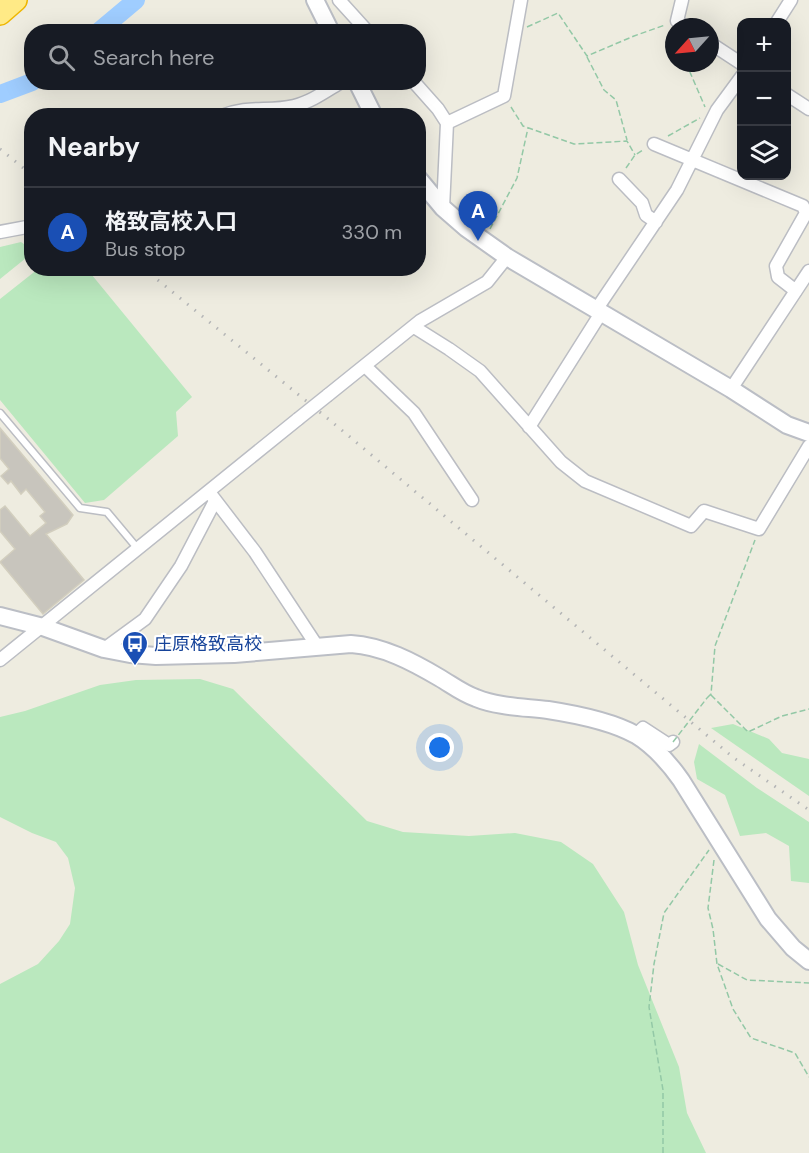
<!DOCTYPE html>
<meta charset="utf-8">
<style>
body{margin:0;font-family:"DM Sans","Noto Sans JP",sans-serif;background:#20242c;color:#f1f3f6}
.controls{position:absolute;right:18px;top:18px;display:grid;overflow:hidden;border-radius:12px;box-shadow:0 6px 24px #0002}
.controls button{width:54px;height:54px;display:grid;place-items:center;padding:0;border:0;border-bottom:2px solid #363941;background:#171b24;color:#f1f3f6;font:30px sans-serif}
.compass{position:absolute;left:665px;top:18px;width:54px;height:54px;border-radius:50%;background:#171b24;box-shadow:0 6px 24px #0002;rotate:243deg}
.you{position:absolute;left:440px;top:748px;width:21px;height:21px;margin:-15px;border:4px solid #fff;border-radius:50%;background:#1a73e8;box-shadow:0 0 0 9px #1a73e833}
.badge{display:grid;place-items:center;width:39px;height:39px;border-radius:50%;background:#ea580c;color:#fff;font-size:20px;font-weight:700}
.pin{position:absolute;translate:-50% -50px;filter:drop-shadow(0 2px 3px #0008)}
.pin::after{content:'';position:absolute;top:32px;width:21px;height:18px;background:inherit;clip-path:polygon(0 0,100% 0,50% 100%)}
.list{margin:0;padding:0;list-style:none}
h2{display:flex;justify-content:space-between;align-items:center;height:78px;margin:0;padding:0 24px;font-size:26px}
h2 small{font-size:20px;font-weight:400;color:#9ea1a6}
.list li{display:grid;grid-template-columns:39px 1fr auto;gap:18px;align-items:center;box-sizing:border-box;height:90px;padding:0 24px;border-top:2px solid #363941}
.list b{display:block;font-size:22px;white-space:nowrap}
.list p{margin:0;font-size:20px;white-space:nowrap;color:#9ea1a6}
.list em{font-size:20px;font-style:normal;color:#9ea1a6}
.icon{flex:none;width:33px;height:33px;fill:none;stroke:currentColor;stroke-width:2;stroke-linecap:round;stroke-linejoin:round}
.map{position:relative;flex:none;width:809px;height:1153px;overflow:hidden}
.search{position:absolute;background:#171b24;box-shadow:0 6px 24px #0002;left:24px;top:24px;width:402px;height:66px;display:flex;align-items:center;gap:15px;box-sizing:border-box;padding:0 21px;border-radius:24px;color:#9ea1a6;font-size:22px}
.panel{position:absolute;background:#171b24;box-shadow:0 6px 24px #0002;left:24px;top:108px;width:402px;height:168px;border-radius:24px}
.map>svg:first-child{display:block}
.green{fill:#bae8be}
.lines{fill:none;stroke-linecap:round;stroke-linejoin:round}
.river{stroke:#9fcdff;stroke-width:18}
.building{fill:#c8c5bd;stroke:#d2cebe;stroke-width:1.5}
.lane-casing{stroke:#bbbdc3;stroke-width:9}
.street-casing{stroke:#bbbdc3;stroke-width:15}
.secondary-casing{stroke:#bbbec5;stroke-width:20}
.highway-casing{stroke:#eeb600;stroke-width:24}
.path{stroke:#93c8a6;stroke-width:1.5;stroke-dasharray:6 3;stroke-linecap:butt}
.lane{stroke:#fff;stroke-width:6}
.street{stroke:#fff;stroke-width:12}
.secondary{stroke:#fff;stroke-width:16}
.highway{stroke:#ffea86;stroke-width:21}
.rail{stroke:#b4b5b6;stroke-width:3;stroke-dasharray:1.5 8;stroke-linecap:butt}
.street-bridge-casing{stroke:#bbbdc3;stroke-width:15;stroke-linecap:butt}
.path-bridge{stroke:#93c8a6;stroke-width:1.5;stroke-dasharray:6 3;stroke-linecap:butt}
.street-bridge{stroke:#fff;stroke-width:12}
.labels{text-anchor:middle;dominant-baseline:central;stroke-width:4.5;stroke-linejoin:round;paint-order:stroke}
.transit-label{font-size:18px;fill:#164399;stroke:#fff;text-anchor:start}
</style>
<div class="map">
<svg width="809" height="1153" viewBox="0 0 809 1153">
<rect width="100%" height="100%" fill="#eeece0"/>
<path class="green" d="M21,242L31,249V254L0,279V247Z
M38,269H87L192,397L176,412L178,436L104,500L85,503L0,400V299Z
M200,679L233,689L367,821L403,832L469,836L515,833L561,842L593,864L624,912L638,965L679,1067L687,1113L706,1153H0V984L38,964L59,941L70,924L75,888L68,858L56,842L32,833L0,817V717L25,711L100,685L136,680Z
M733,724L769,739L782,753L809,759V796L711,728Z
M699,744L757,788L809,822V883L791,881L789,846L766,833L740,836L725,795L697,779L694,762Z"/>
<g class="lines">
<path class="river" d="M98,32L136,0
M0,94L32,82"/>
</g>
<path class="building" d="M0,428L73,515L67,524L46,534L84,580L43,614L0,562L15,549L0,531V510L5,506L30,536L46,523L40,516L45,512L26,489L21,494L11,481L8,484L1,476L9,469L0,458Z"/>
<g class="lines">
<defs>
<path id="lane" d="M0,413L80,508L107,512L138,549"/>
<path id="street" d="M339,0L368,32
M682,0L677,21L685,27
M777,22L791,0
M710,43L742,64
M414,82L438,109L447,123L443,208
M786,94L809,109
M222,116C248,105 268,112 294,106C311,102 326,91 341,82
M447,123L504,96L521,0
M654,144L803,206L806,213L776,266L778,277L796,291
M619,179L642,203L646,215L656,222
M0,232L32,226
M596,310L677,190L717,110L742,76
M414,327L449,349L480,371L561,462L585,481L691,526L704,511L759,529L809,446
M365,366L414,413L472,500
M731,389L809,271
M328,395L420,321L487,282L507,257
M529,427L601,313
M209,492L255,552L317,646
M104,649L145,619L181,566L215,501
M0,660L298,419
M636,735L643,728L669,745L673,742"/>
<path id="secondary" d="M315,0L331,32
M357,82L374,116
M418,178L443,208L466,228L507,257L731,389L787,425L809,433
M0,616L43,627L104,649L130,654L156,656L234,654L351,644C383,646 413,662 440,678C452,685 462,693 476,698C498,707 524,707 548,710C574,714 613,722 636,735C654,746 669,763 681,780L768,919L793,948L809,961"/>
<path id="highway" d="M0,14L16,0"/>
</defs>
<use href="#lane" class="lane-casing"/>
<use href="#street" class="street-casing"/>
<use href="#secondary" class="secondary-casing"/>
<use href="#highway" class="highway-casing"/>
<path class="path" d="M527,27L558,13L587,56L634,36L665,25
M587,57L604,90L616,100L627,140
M686,63L705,107
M511,107L523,126L574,144L627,141L635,155
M668,136L700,118
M626,168L635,155L643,150
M490,229L517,178L528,128
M711,695L748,732L782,716L809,709
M707,698L711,694L715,646L755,540
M714,860L708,908L713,929L717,964L733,1009L751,1038L795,1053L809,1077
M718,964L747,980L809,983
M663,1153V1090L649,1007L654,964L664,913L709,850"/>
<use href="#lane" class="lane"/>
<use href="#street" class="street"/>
<use href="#secondary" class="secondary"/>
<use href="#highway" class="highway"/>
<path class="rail" d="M0,149L32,175
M143,268L332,422L734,758L809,810"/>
<defs>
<path id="street-bridge" d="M298,419L328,395"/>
</defs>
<use href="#street-bridge" class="street-bridge-casing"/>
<path class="path-bridge" d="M673,742L707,698"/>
<use href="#street-bridge" class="street-bridge"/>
</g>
<defs>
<symbol id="bus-pin" viewBox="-11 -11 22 30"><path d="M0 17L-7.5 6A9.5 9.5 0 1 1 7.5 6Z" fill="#1a4fb4" stroke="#fff"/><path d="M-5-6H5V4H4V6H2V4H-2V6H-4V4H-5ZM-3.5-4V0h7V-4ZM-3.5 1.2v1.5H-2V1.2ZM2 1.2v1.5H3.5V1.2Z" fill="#fff"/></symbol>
</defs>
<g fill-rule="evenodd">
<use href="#bus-pin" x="120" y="629" width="30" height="40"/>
</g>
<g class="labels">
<g class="transit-label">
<text x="154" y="644">庄原格致高校</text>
</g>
</g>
</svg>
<div class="controls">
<button>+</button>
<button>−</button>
<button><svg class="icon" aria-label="layers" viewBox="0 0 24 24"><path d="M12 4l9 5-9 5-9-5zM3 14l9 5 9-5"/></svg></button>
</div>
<svg class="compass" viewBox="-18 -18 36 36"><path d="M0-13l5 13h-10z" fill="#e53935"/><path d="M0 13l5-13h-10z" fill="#9ea1a6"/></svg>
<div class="you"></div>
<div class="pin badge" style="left:478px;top:241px;background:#1a4fb4">A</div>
<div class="search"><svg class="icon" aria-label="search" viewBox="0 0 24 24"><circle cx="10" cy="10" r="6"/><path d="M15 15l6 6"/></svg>Search here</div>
<section class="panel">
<h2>Nearby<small></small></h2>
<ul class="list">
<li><span class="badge" style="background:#1a4fb4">A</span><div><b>格致高校入口</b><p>Bus stop</p></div><em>330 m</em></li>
</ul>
</section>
</div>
